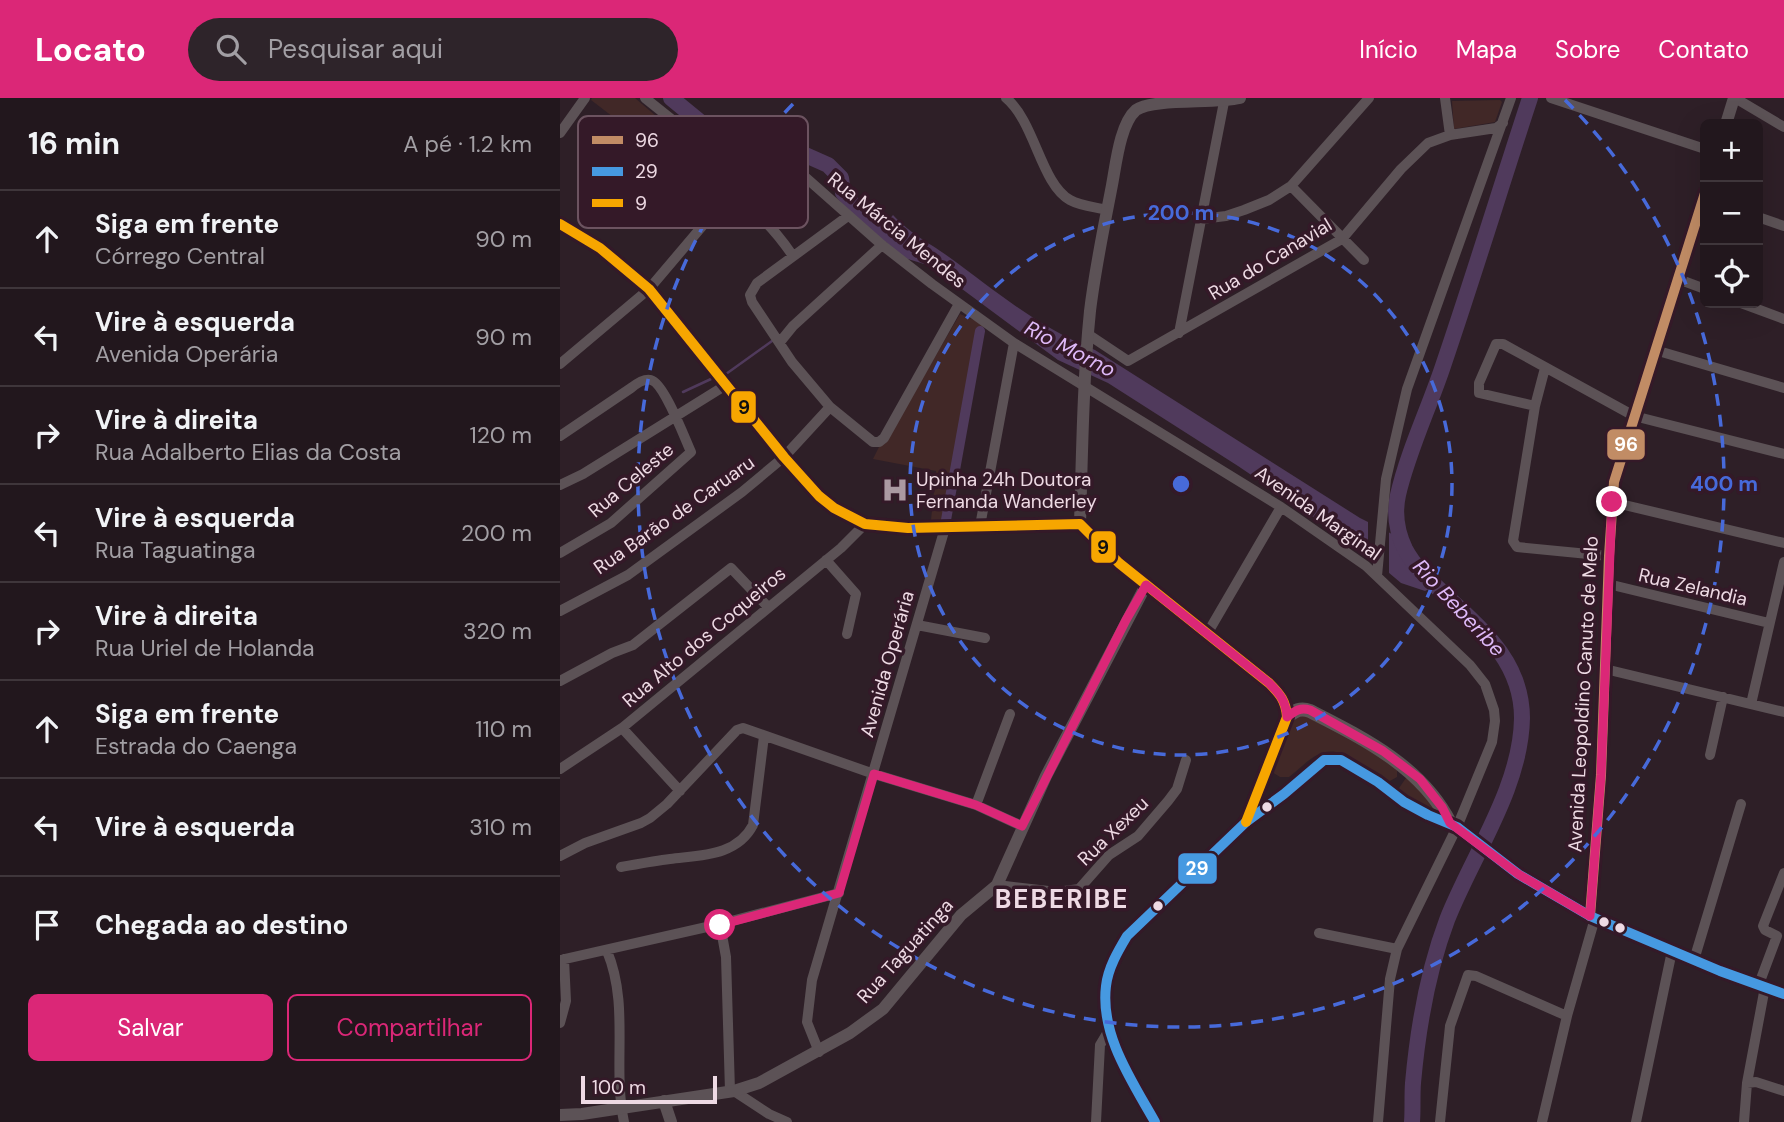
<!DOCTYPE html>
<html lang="pt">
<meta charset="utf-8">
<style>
body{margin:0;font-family:"DM Sans",sans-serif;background:#2e242a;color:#f1f3f6}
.controls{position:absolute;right:21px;top:21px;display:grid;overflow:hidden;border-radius:10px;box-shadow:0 7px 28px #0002}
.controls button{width:63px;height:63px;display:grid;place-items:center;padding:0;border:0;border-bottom:2px solid #3f363b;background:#22171d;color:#f1f3f6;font:35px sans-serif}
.scale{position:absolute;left:21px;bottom:18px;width:136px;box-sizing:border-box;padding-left:7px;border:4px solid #eedae4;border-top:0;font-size:19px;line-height:24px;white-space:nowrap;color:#eedae4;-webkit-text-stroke:5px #341928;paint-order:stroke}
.stop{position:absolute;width:21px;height:21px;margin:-16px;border:5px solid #db2777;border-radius:50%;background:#fff}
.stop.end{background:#db2777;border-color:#fff;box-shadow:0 2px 7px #0008}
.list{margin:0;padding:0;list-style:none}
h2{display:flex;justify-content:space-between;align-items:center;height:91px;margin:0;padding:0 28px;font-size:30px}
h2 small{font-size:23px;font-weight:400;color:#a29fa4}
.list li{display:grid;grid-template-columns:46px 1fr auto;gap:21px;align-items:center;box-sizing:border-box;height:98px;padding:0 28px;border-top:2px solid #3f363b}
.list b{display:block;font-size:26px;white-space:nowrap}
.list p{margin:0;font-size:23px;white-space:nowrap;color:#a29fa4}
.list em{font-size:23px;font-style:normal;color:#a29fa4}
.actions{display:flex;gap:14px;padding:21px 28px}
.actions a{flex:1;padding:16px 0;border:2px solid #db2777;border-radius:10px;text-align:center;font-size:24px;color:#db2777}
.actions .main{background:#db2777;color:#fff}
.icon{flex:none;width:38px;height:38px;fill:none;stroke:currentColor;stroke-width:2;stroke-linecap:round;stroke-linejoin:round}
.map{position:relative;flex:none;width:1224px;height:1024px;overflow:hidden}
header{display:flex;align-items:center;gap:42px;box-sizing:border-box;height:98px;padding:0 35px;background:#db2777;color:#fff}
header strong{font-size:33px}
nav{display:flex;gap:38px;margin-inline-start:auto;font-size:24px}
.search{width:490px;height:63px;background:#2e242a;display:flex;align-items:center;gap:18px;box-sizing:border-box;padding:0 24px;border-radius:38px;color:#a29fa4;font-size:26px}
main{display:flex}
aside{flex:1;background:#22171d}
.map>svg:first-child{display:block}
.green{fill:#412827}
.water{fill:#503a5c}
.pier{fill:#2e1f27}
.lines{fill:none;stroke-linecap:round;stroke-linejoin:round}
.stream{stroke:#503a5c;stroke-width:2.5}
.canal{stroke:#503a5c;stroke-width:10}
.river{stroke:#503a5c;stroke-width:16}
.minor{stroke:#5c5256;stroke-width:10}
.tertiary{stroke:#5c5256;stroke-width:12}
.secondary{stroke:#5e5557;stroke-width:14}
.bus-1-casing{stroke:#341928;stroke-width:16}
.bus-2-casing{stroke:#341928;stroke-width:16}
.bus-3-casing{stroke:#341928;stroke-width:16}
.bus-1{stroke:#c18c65;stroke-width:10}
.bus-2{stroke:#4699e1;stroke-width:10}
.bus-3{stroke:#f7a600;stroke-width:10}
.route{stroke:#db2777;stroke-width:9}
.ring{fill:none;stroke:#476ada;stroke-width:3.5;stroke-dasharray:12 9}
.bus-dot{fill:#eedae4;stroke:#341928;stroke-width:2.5}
.labels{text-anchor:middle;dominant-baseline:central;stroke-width:7;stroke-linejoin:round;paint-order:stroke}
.street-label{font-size:19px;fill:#eedae4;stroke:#341928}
.poi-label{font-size:19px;fill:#eedae4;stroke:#341928;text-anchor:start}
.water-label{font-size:21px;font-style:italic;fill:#deb9f8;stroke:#341928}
.district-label{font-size:26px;font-weight:bold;letter-spacing:2px;fill:#eedae4;stroke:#341928}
.key{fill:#341928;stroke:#6c5360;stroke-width:2}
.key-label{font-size:19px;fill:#eedae4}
.centre{fill:#476ada;stroke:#341928;stroke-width:3.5}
.ring-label{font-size:21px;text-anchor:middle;font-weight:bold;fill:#476ada;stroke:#341928;stroke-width:7;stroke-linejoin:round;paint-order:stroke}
.line-badge{stroke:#341928;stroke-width:2.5}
.badge-label{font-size:19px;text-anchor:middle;font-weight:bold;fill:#fff}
.pale-badge-label{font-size:19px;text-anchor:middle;font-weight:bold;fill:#111}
</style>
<header>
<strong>Locato</strong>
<div class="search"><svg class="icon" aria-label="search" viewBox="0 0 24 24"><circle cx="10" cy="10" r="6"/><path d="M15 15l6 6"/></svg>Pesquisar aqui</div>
<nav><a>Início</a><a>Mapa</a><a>Sobre</a><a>Contato</a></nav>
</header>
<main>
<aside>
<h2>16 min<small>A pé · 1.2 km</small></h2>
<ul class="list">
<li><svg class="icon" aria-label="ahead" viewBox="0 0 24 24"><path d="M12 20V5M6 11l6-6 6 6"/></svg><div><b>Siga em frente</b><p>Córrego Central</p></div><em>90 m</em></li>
<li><svg class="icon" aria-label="left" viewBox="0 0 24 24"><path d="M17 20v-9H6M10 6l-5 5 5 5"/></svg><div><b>Vire à esquerda</b><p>Avenida Operária</p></div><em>90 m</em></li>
<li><svg class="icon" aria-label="right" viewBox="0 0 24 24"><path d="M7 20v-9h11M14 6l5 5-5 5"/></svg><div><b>Vire à direita</b><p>Rua Adalberto Elias da Costa</p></div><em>120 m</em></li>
<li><svg class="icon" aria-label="left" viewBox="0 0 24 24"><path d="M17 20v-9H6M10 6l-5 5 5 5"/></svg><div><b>Vire à esquerda</b><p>Rua Taguatinga</p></div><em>200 m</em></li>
<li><svg class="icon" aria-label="right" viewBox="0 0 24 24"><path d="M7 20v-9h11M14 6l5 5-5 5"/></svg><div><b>Vire à direita</b><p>Rua Uriel de Holanda</p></div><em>320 m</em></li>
<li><svg class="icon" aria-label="ahead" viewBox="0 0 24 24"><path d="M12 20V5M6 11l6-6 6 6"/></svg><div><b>Siga em frente</b><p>Estrada do Caenga</p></div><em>110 m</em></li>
<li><svg class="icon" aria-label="left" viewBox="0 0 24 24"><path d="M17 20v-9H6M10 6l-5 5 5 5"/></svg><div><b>Vire à esquerda</b></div><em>310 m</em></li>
<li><svg class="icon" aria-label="arrive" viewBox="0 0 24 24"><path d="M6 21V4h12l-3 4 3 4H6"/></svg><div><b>Chegada ao destino</b></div></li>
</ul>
<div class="actions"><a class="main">Salvar</a><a>Compartilhar</a></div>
</aside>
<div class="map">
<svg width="1224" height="1024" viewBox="0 0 1224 1024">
<rect width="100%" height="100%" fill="#2e1f27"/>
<path class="green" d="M32,0H75L103,24L87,45L31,2Z
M940,2L942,4L935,24L894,31L892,3Z
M400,216L424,226L388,422H371L376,373L313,361L321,345L327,341Z
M746,617L819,657L837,671V679L828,684L781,655C758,648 746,666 729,679H720L712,674C719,652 721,622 746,617Z
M848,677L879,717L837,693Z"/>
<path class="water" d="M333,117C353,138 367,143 389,159C440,196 476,228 535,252L800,420L834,437L841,457L869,491L865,493L841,485L803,453L678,368L548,285L498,262L321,131Z"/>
<path class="pier" d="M808,420L829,434V476L808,460Z"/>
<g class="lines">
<path class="stream" d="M166,276L212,243
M123,294L151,281"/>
<path class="canal" d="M386,422L420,233"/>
<path class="river" d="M111,0L150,32L174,42L232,51L268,67L281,80L283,95L312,127L322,135L330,137L346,152L369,159
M852,1024C853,1011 852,998 853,985C858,929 867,875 887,822C912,758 961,690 962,620C962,562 919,529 881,493C867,480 854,468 845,451C837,434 834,415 838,397C848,353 870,308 884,265C914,177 941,88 970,0"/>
<path class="minor" d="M85,0L150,52C177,63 209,55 235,70L322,147L372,186L454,245L721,409L806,468L910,567L925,586L934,612L935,623L932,644L897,729L837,851L830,881L818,1024
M446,0C475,24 481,86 510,102C521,108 535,109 547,112
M885,0L890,37
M991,0L1145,51
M1175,0L1224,29
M0,35L25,0
M731,88L804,162
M169,96C196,110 216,133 233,158
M288,118L197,185L190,197L192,204L232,264L270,309L313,344H319L324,340L399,206
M1198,119L1224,128
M641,121L666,118L684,112L709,102L731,88L809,0
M1118,181L1145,191
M1181,205L1224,221
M619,235L664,4
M529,237L568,263L782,141L841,71L868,45L890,37L936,30L943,25
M220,244L233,228L322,147
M1095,252L1224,290
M0,266L89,191L200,60
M985,270L975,308L953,443L957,449L1049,458
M975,308L919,295V285L936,246H943L1074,318L1224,356
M0,338L71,290C76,286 84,280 91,282C104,285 125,341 131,354L51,425L0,455
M0,387L23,376L166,287
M1052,404L1224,445
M420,428L454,245
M266,462L296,496L287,536
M817,478L826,381L847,291L951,0
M1048,486L1209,525
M0,513L68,477L182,394L224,359L270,309
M357,527L425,540
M647,536L721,409
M1045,571L1224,614
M0,583L52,555L73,547L171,470L208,509
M1191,606L1224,464
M62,630L120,693
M1150,657L1163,599
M0,671L62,630L281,450L305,426
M416,707L450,616
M0,758L25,745L81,725L90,720L107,706L177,632L183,630L314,676L416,707L462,728
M61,769C78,766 94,763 110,761C141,757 177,758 193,727L204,638
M437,787L497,794L519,791L549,757L578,738L608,703L617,691L626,662
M160,826L166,859L170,993
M759,835L837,851
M47,853C70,908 52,967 64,1024
M0,862L160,826L279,795
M1134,862L1181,706
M1199,886L1217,838L1205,832L1203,828L1224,775
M0,925L6,903L4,861
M259,954L247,924L252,882L385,430
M1187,985L1205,889
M174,993L209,1016L227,1024
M536,1024L540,947L549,932
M880,1024L890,928L908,877L916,878L1007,918
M982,1024L1007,918L1035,820
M1076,1024L1112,853
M1184,1024L1187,985L1196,984L1224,993"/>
<path class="tertiary" d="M1166,26L1174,0
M520,426C522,357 523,282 530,213C535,171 544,129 552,87C556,66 560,26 576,12C594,0 654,6 680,0
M1030,818L1041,677L1049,458L1054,384L1145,95
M104,1003L111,1024
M0,1017L22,1016L174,993L199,985L290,935L323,911L401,817L437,787L486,678L586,487"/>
<path class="secondary" d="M0,126L40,150L89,191L224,359L259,398L274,410L305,426L348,430L520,426L559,465L709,585C720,596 726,603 727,619L686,724
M727,619C735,613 740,609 750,613C803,640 862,669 890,725
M595,1024C572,983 540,937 546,888C548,870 558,853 567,838L686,724L724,696L764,662H781L818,684L844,704L868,717L897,729L958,776L1030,818L1160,873L1224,896"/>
<defs>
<path id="bus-1" d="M1030,818L1041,677L1049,458L1054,384L1145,95"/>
<path id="bus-2" d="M595,1024C572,983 540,937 546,888C548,870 558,853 567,838L686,724L724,696L764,662H781L818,684L844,704L868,717L897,729L958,776L1030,818L1160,873L1224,896"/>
<path id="bus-3" d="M0,126L40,150L89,191L224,359L259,398L274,410L305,426L348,430L520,426L559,465L709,585C720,596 726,603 727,619L686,724"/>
</defs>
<use href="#bus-1" class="bus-1-casing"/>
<use href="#bus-2" class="bus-2-casing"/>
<use href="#bus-3" class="bus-3-casing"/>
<use href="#bus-1" class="bus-1"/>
<use href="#bus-2" class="bus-2"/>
<use href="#bus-3" class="bus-3"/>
</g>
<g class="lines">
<path class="route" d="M160,827L279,795L314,676L416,707L462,728L566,522L586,487L709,585C720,596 726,603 727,619C735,613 740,609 750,612L823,653L860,681L882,709L890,725L958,776L1030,818L1041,677L1052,404"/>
</g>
<g class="ring">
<circle cx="621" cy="386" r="271"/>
<path d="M1005 2A543 543 0 1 1 237 2"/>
</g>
<defs>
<symbol id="hospital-bare" viewBox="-9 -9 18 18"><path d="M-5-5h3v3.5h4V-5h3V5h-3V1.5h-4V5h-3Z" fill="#ab99a2" stroke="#341928" stroke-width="2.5" paint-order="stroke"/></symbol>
</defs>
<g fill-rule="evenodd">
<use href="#hospital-bare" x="316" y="373" width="38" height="38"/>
</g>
<g class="bus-dot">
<circle cx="707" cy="709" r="6"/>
<circle cx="598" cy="808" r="6"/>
<circle cx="1044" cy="824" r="6"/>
<circle cx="1060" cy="830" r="6"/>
</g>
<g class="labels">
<g class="street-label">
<text transform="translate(337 132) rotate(39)">Rua Márcia Mendes</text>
<text transform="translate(710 161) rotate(-31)">Rua do Canavial</text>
<text transform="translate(71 382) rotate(-40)">Rua Celeste</text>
<text transform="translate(758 415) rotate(35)">Avenida Marginal</text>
<text transform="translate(114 417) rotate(-35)">Rua Barão de Caruaru</text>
<text transform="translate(1133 489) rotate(13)">Rua Zelandia</text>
<text transform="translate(144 539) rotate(-40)">Rua Alto dos Coqueiros</text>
<text transform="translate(327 566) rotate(-74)">Avenida Operária</text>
<text transform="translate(1023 596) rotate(-87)">Avenida Leopoldino Canuto de Melo</text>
<text transform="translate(553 733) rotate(-44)">Rua Xexeu</text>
<text transform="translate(345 853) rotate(-48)">Rua Taguatinga</text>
</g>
<g class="poi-label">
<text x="356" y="381">Upinha 24h Doutora<tspan x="356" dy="22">Fernanda Wanderley</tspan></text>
</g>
<g class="water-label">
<text transform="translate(510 251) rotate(27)">Rio Morno</text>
<text transform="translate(899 510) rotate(47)">Rio Beberibe</text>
</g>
<g class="district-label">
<text x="502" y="801">BEBERIBE</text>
</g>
</g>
<rect x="18" y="18" width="230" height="112" rx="10" class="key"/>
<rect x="32" y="38" width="31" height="8" fill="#c18c65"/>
<rect x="32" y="69" width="31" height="9" fill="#4699e1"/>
<rect x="32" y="101" width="31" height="8" fill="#f7a600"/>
<g class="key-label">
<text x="75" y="49">96</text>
<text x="75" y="80">29</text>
<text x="75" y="112">9</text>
</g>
<circle cx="621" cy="386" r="10" class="centre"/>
<g class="ring-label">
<text x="621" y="122">200 m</text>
<text x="1164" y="393">400 m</text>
</g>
<g class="line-badge">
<rect x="170" y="292" width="27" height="34" rx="7" fill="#f7a600"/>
<rect x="1046" y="330" width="40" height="33" rx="7" fill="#c18c65"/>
<rect x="530" y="432" width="27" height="34" rx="7" fill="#f7a600"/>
<rect x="617" y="754" width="41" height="33" rx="7" fill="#4699e1"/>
</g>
<g class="badge-label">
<text x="1066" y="353">96</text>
<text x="637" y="777">29</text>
</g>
<g class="pale-badge-label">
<text x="184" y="316">9</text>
<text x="543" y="456">9</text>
</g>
</svg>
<div class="controls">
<button>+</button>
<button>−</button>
<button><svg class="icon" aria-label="locate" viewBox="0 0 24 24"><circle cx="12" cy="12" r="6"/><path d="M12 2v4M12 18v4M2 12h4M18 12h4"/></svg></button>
</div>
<div class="scale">100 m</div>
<div class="stop" style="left:160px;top:827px"></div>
<div class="stop end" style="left:1052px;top:404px"></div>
</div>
</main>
